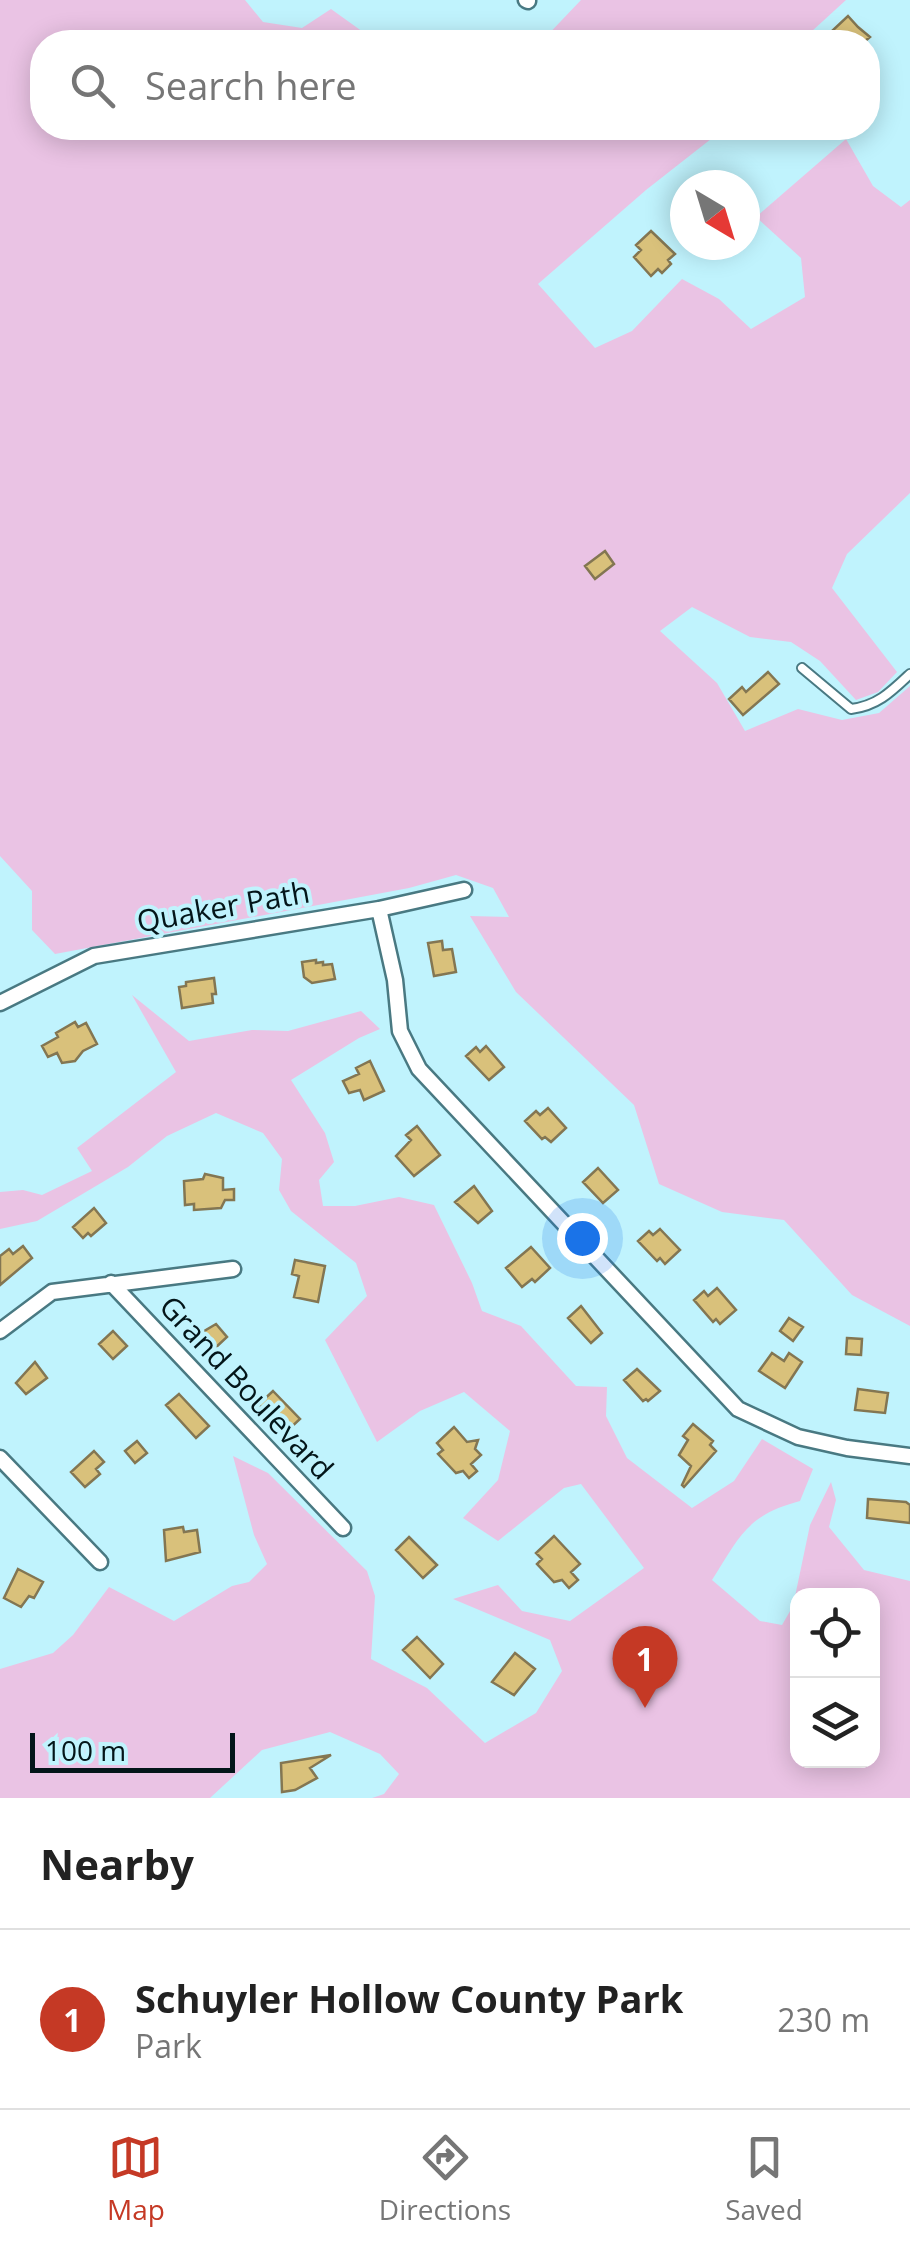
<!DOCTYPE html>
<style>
body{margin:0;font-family:"Open Sans",sans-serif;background:#f2f2f2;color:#222}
.controls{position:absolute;right:30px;bottom:30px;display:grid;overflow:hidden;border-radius:20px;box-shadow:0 5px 25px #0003}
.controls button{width:90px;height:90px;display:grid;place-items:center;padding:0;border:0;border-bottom:2px solid #e0e0e0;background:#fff;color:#222;font:50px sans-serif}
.compass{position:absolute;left:670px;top:170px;width:90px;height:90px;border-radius:50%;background:#fff;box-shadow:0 5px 25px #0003;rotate:142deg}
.scale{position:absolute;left:30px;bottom:25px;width:205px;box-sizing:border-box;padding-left:10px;border:5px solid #031519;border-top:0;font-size:28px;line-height:35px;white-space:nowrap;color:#031519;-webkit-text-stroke:8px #c0f3fd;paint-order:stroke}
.you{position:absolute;left:582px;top:1238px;width:35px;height:35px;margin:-25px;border:8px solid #fff;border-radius:50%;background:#1a73e8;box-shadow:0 0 0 15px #1a73e833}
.badge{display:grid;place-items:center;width:65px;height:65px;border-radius:50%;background:#c53925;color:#fff;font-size:32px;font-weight:700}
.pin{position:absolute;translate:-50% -82px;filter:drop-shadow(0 2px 5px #0008)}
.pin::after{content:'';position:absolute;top:52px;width:35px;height:30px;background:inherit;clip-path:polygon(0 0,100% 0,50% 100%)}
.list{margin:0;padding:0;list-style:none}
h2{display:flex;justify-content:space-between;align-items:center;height:130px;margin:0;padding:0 40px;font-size:42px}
h2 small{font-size:32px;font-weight:400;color:#767676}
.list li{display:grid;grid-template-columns:65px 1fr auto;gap:30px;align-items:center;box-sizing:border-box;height:180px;padding:0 40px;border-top:2px solid #e0e0e0}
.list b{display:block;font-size:38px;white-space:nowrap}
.list p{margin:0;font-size:32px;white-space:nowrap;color:#767676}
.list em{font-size:32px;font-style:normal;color:#767676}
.icon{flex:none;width:55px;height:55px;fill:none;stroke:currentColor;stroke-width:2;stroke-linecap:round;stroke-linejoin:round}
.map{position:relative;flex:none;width:910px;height:1798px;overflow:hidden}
.search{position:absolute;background:#fff;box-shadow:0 5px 25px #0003;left:30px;right:30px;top:30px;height:110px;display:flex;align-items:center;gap:25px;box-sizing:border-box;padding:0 35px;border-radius:40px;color:#767676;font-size:38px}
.sheet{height:310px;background:#fff}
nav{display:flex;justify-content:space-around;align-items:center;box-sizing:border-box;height:140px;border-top:2px solid #e0e0e0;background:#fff;font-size:28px;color:#767676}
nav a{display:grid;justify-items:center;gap:5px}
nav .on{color:#c53925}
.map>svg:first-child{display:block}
.green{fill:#eac3e4;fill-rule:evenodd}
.building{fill:#d9c17b;stroke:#837652;stroke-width:2.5}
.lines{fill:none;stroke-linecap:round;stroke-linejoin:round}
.service-casing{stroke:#497982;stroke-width:12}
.minor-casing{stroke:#497982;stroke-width:19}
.service{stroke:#fff;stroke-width:8}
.minor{stroke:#fff;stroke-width:14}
.labels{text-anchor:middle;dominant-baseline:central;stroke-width:8;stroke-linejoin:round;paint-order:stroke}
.street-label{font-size:30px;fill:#031519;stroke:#c0f3fd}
</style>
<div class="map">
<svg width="910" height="1798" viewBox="0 0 910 1798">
<rect width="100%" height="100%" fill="#c0f3fd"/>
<path class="green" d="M0,0H245L263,22L302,28L331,9L377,42H42V128H725L646,190L538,284L595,348L632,331L682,279L719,299L751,329L805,297L801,258L756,217L846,139L873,186L901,207L910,200V493L847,554L832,588L897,672L878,692L856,700L820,661L791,642L750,637L692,607L660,631L717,683L745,731L798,709L842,720L879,713L910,686V1326L852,1295L784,1220L722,1212L659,1184L634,1105L516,992L470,916L509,917L493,888L456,875L409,888L55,954L32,930V891L0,856Z
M581,0H846L800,42H541Z
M132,995L189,1041L252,1030L288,1031L361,1011L380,1029L359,1038L291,1080L325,1133L334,1162L319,1180L323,1206H355L399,1197L434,1205L472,1283L482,1311L521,1326L576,1386L607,1387L606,1416L627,1458L692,1508L734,1481L762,1439L813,1469L800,1501C747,1515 740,1536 712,1580L760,1621L782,1625L793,1606L810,1525L831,1482L836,1500L829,1527L864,1570L910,1581V1798H372L384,1794L399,1774L380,1754L330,1732L262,1750L210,1798H0V1669L53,1653L73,1635L109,1587L174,1621L232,1586L249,1582L267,1564L254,1535L233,1456L268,1473L367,1571L375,1596L371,1659L427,1688L485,1743L536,1713L562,1671L550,1640L453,1599L498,1585L522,1611L570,1621L644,1568L581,1484L564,1488L498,1541L463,1518L498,1480L510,1431L464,1392L420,1411L377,1442L325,1340L367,1296L356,1263L291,1211L279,1190L282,1159L263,1133L216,1113L167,1136L128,1167L37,1221L0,1229V1192L23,1190L42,1195L92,1171L77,1148L176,1072ZM798,1596H872V1760H798Z"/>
<path class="building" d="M848,16L858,27L870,37L864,42H843L832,31Z
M651,231L675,254L668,260L671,264L662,273L658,269L651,276L634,257L641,250L636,245Z
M605,551L614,564L595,579L585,566Z
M768,672L779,684L743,715L729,699L742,687L746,692Z
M442,941L443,950L452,949L456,972L434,976L428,943Z
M316,960V963L323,962V965L332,964L335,979L312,983L304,977L302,962Z
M214,978L216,994H212L213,1003L182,1008L179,987L186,986V982Z
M75,1022L78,1027L86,1023L97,1044L83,1051L75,1061L62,1063L57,1053L48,1057L42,1046L58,1037L56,1033Z
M486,1046L504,1067L489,1080L466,1056L476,1047L480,1052Z
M370,1061L384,1091L364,1100L360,1090L349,1093L343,1081L359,1074L356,1068Z
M548,1108L566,1128L551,1142L545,1137L542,1139L525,1121L536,1111L540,1115Z
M417,1126L440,1155L414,1176L396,1156L411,1140L406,1135Z
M598,1168L618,1190L603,1203L583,1182Z
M205,1174L223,1178V1190L234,1189V1200H225L221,1208L194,1210V1204L185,1205L184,1181L203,1179Z
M474,1186L492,1211L478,1223L455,1202Z
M94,1208L106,1223L91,1236L88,1233L83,1238L73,1227Z
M660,1229L680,1250L665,1264L660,1258L657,1261L638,1241L649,1231L653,1235Z
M23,1246L32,1258L0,1285V1256L9,1249L13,1254Z
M531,1247L550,1268L535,1282L532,1279L522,1287L506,1268Z
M295,1260L325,1266L318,1302L294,1297L299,1276L292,1274Z
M717,1288L736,1310L720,1324L716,1319L713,1322L694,1300L704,1291L708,1296Z
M581,1306L602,1333L591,1343L568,1318Z
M789,1318L803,1327L793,1341L780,1331Z
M216,1324L227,1337L213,1350L201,1333Z
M113,1331L127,1346L113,1359L99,1344Z
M847,1338L862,1339L861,1355L846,1354Z
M772,1353L784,1361L789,1353L802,1362L785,1388L759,1371Z
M35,1362L47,1378L26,1394L16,1383Z
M637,1369L660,1391L648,1401L646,1399L643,1401L624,1380Z
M858,1389L888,1393L885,1413L855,1410Z
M273,1391L300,1419L286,1432L259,1404Z
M179,1394L209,1426L196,1438L166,1405Z
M693,1424L713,1441L710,1445L716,1451L684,1487L682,1485L691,1466L679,1455L688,1440L683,1436Z
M454,1427L467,1442L478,1440L475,1449L481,1455L471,1464L477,1471L469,1478L463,1471L456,1473L438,1454L443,1450L437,1443Z
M137,1441L147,1453L135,1463L125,1451Z
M94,1451L104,1462L96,1469L100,1474L85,1487L71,1472Z
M868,1499L906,1502L910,1505V1523L867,1518Z
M183,1527L184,1532L197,1530L200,1552L166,1561L164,1530Z
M554,1536L580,1564L571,1572L578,1580L569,1588L562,1580L554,1582L537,1564L542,1559L536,1553Z
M409,1537L437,1565L423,1578L396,1550Z
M18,1569L43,1582L34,1598L29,1596L21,1607L4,1598Z
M417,1637L443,1664L430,1678L403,1650Z
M515,1653L535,1669L514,1695L492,1682Z
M331,1755L310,1768L317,1778L295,1790L282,1792L281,1763Z"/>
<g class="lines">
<defs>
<path id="service" d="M802,668L851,709C877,706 891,692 910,674"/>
<path id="minor" d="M526,0L528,1
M379,909L395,980L400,1031L419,1069L738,1409L798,1437L847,1448L910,1456
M0,1003L94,956L379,909L464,890
M111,1283L343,1528
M0,1331L52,1292L233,1269
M0,1458L100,1562"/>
</defs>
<use href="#service" class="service-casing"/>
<use href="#minor" class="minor-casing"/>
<use href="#service" class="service"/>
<use href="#minor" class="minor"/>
</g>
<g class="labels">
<g class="street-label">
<text transform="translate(223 906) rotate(-10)">Quaker Path</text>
<text transform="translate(247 1387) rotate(47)">Grand Boulevard</text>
</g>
</g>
</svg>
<div class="controls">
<button><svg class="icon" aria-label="locate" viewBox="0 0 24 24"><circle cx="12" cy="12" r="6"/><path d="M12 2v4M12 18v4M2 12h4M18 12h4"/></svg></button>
<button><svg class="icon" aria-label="layers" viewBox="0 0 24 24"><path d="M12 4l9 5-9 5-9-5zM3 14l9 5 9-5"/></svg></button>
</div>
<svg class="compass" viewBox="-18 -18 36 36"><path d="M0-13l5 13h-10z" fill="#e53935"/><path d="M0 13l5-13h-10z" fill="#767676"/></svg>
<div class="scale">100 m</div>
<div class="you"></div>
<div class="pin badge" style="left:645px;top:1708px">1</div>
<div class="search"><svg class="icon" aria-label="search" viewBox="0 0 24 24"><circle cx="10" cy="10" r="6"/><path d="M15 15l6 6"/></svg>Search here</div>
</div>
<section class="sheet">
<h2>Nearby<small></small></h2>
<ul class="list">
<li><span class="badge">1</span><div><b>Schuyler Hollow County Park</b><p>Park</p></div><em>230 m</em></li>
</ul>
</section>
<nav>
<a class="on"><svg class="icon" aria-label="map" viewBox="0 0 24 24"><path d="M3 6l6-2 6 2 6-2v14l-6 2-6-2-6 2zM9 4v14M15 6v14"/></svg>Map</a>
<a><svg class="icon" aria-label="directions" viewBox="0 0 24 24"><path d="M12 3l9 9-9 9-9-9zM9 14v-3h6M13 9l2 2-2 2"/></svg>Directions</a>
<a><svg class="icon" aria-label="saved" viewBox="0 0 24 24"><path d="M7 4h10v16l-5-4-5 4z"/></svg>Saved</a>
</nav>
